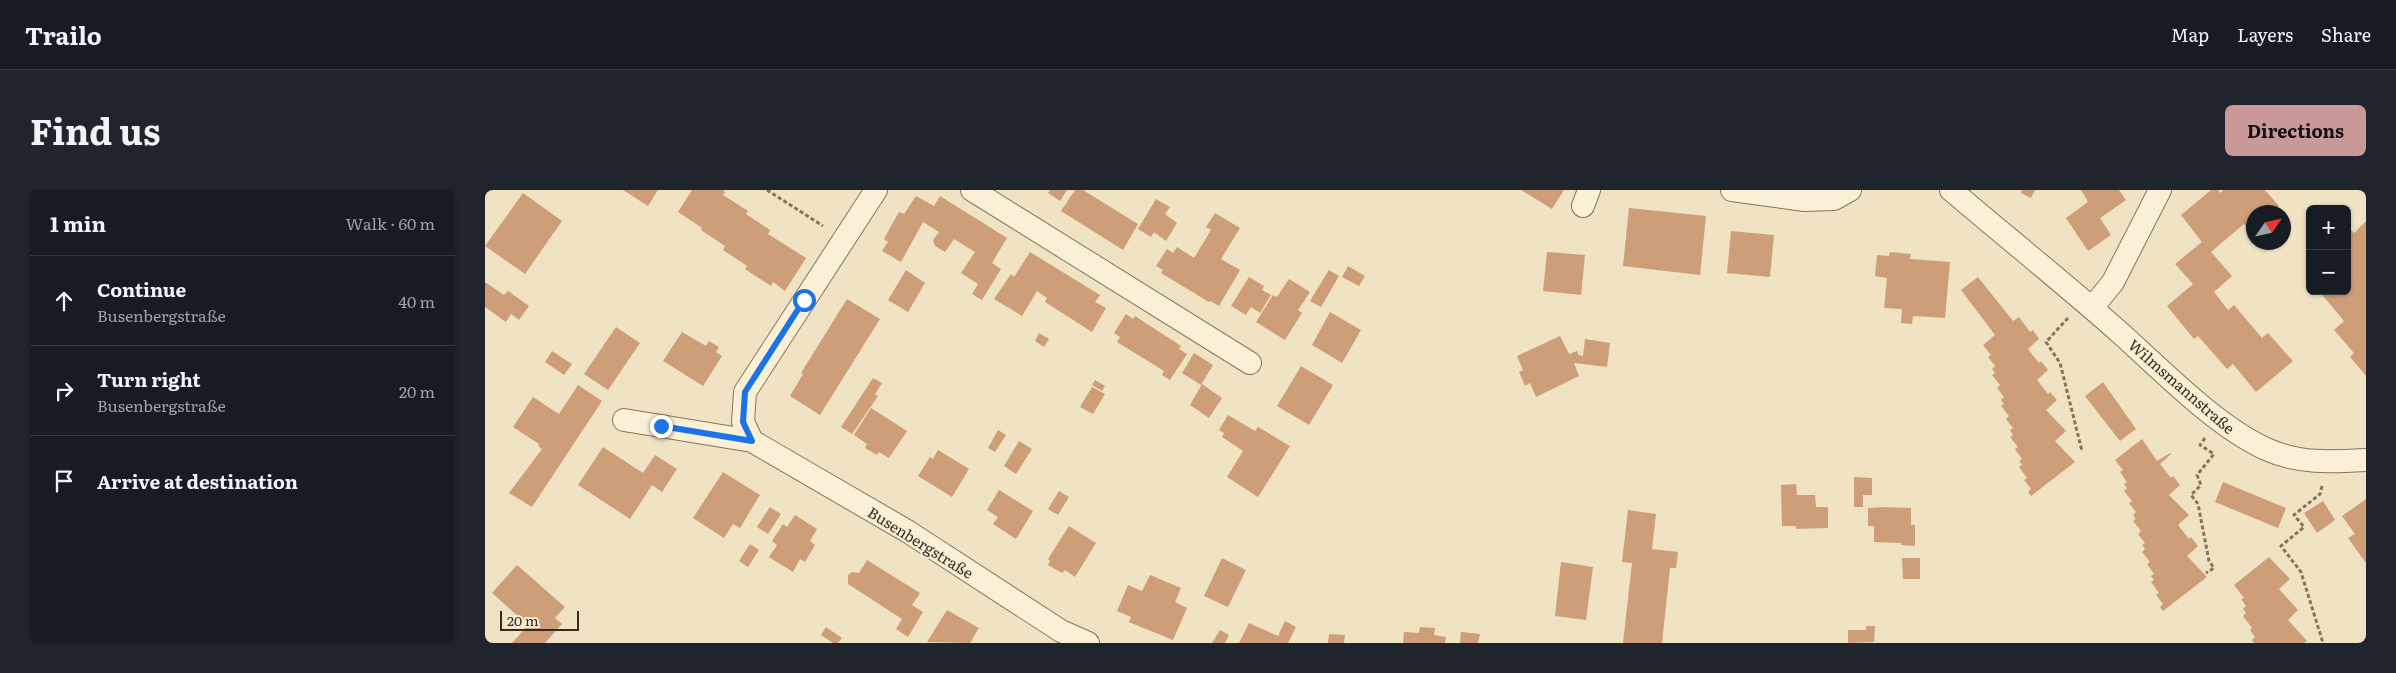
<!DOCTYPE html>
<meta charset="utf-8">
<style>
body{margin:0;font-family:Literata,serif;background:#20242c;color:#f1f3f6}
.controls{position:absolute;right:15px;top:15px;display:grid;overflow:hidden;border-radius:8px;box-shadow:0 1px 4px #0004}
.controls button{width:45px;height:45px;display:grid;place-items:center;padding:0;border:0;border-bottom:1px solid #363941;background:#171b24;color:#f1f3f6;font:25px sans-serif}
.compass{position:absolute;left:1761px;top:15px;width:45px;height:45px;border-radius:50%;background:#171b24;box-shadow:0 1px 4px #0004;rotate:56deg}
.scale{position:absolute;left:15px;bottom:12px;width:79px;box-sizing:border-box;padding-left:5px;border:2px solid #392c1e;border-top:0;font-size:14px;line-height:18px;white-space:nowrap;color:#392c1e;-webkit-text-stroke:4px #f6edd3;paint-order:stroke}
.stop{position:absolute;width:15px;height:15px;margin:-11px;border:4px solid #1a73e8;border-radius:50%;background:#fff}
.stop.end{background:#1a73e8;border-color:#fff;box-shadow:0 1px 5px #0008}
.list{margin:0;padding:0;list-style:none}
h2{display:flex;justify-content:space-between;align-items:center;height:65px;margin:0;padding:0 20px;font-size:21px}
h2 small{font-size:16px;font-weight:400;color:#9ea1a6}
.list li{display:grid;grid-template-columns:32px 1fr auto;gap:15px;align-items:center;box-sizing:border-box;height:90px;padding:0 20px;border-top:1px solid #363941}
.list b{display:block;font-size:19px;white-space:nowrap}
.list p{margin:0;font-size:16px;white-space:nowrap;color:#9ea1a6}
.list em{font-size:16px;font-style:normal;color:#9ea1a6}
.icon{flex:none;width:28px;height:28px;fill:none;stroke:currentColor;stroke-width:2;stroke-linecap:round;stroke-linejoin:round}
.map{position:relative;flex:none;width:1881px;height:453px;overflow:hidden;border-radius:8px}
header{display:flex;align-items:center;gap:30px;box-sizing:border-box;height:70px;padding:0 25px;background:#171b24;border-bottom:1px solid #363941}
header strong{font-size:24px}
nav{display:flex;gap:28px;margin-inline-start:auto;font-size:18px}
.intro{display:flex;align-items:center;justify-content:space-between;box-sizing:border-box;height:120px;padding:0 30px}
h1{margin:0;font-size:35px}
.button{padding:12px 22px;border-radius:8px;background:#c99999;color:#111;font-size:18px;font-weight:700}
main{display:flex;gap:30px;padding:0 30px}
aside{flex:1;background:#171b24;border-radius:8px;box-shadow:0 1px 4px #0004}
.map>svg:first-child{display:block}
.building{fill:#ce9e78}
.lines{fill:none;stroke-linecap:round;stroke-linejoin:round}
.minor-casing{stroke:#897459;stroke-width:24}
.path{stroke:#897459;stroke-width:3;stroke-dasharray:4 2.5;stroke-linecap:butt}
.minor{stroke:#f9f0d6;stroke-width:22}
.route{stroke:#1a73e8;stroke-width:6}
.labels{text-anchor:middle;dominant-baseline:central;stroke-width:4;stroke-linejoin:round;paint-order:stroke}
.street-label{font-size:15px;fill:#392c1e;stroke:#f6edd3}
</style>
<header>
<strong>Trailo</strong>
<nav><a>Map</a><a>Layers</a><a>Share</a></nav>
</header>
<div class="intro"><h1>Find us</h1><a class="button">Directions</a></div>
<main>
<aside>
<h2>1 min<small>Walk · 60 m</small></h2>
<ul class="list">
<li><svg class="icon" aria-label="ahead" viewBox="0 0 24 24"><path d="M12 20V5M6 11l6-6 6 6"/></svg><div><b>Continue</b><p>Busenbergstraße</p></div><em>40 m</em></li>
<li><svg class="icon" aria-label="right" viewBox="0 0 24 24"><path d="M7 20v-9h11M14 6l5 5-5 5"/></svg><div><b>Turn right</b><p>Busenbergstraße</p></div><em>20 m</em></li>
<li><svg class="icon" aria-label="arrive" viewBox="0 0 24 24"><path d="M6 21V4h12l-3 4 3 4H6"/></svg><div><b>Arrive at destination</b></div></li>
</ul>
</aside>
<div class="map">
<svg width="1881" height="453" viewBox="0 0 1881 453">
<rect width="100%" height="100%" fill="#efe3c3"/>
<path class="building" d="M138,0H173L163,16Z
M207,0H238L240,2L238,5L263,21L261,24L285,40L283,44L321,68L300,101L288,92L286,96L260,79L262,76L238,60L240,56L216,40L217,38L193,22Z
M565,0H582L575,11L563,3Z
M590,0H598L653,34L638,60L576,21Z
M1036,0H1079L1067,19Z
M1537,0H1550L1546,8L1536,3Z
M1596,0H1634L1641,10L1615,28L1626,45L1603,61L1581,28L1603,12Z
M1726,0H1733L1735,3L1738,0H1780L1794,16L1786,22H1768V37L1764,40L1759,34L1726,62L1747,86L1729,102L1743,120L1749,115L1777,148L1783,143L1808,171L1771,202L1748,174L1742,179L1713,146L1709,149L1682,116L1708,94L1690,74L1717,52L1696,25Z
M38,3L77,31L40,84L0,56Z
M431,6L449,16L455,6L522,48L507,73L516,79L497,110L487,104L493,94L476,83L490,62L469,49L460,62L450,56L448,50L454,42L438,32L416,72L397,61L403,52L399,49L406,36L414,22L419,24Z
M671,9L685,17L680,24L692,33L681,51L669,42L666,47L653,39Z
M1144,18L1221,26L1215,85L1138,76Z
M730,23L755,38L736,69L755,80L734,116L725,111L724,112L676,83L678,80L671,76L682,59L688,63L692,57L709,68L726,40L721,37Z
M1881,31V186L1865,167L1869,163L1849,140L1859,131L1834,101H1862V43L1866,40L1869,43Z
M1246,41L1289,45L1285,87L1242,83Z
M545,62L615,105L610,112L621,118L607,142L560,112L562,108L552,101L537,126L509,109L526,84L529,87Z
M1062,62L1100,65L1096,105L1058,101Z
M1405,62L1426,64L1425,69L1465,72L1460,128L1428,126L1427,134L1416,133L1417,119L1399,118L1402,88L1390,86L1392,65L1404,66Z
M863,76L880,86L874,96L857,87Z
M421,80L440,93L423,122L403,110Z
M844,80L854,86L836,117L825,111Z
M764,87L779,96L777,100L786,105L775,123L766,117L761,125L746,116Z
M1493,87L1528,131L1534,127L1545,142L1548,140L1554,149L1543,159L1554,173L1556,171L1563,180L1552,190L1563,204L1565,202L1572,210L1561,220L1581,241L1570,251L1590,272L1546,306L1543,302L1546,299L1539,290L1542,288L1534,277L1537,275L1534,271L1537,269L1530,259L1533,257L1525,247L1528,245L1525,240L1528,238L1521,229L1524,226L1516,216L1519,214L1516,210L1519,207L1512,198L1515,195L1507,185L1510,183L1507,179L1510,176L1503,167L1506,165L1498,155L1510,145L1476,100Z
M804,89L825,102L813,120L817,123L800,150L771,132L788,105L792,107Z
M0,92L19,105L23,101L44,116L34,130L26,124L21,132L0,117Z
M362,109L395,129L335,225L305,206L318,184L316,183Z
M845,122L876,140L857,173L827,155Z
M641,124L648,129L650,126L696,156L694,159L702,164L685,190L677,185L679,181L632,152L635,147L629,143Z
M131,137L155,153L123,200L99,184Z
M197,142L221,156L224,151L234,157L231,162L237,166L218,196L178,171Z
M554,143L564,149L559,157L550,151Z
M1075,146L1084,164L1092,161L1094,165L1098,166L1100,149L1125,153L1122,177L1089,173L1094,186L1051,207L1045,193L1040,196L1034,182L1038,180L1032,166Z
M67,161L87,174L79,185L60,172Z
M709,163L728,175L716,195L697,183Z
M816,176L848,195L824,235L792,216Z
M388,188L397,193L390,204L393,206L367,244L356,237Z
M610,190L620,196L617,201L607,195Z
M1618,192L1651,239L1635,251L1600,206Z
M717,194L737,208L724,228L705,215Z
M93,195L117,211L47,317L24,303L57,259L53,256L54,254L28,237L48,207L74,224Z
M607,197L620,204L608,224L595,217Z
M386,218L422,241L404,268L394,262L392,265L380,258L382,254L369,245Z
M743,225L770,241L773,237L805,256L773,307L742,287L758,261L737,247L739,243L734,240Z
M513,240L521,245L510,262L503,258Z
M1657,249L1672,271L1685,263L1686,264L1675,274L1686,288L1688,286L1695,295L1684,305L1704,325L1693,335L1704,349L1706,347L1713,356L1702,366L1722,387L1678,421L1675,417L1678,414L1671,405L1674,403L1666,392L1669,390L1666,386L1669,384L1662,374L1665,372L1657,362L1660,359L1657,355L1660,353L1653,344L1656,341L1648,331L1651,329L1648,325L1651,322L1644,313L1647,311L1639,301L1642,298L1639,294L1642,292L1635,282L1638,280L1630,270Z
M534,251L547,259L531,284L519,276Z
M118,257L158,283L170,265L192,279L177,302L167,295L145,329L93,295Z
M453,260L484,279L467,307L433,286L445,267L448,269Z
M238,282L275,305L255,338L248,334L239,348L208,328Z
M1369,287L1387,288V305H1378V317H1369Z
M1738,292L1801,318L1793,338L1730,312Z
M1311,294L1312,305H1330L1331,317H1343V338L1311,339V336H1297L1296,295Z
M514,300L548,321L531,349L508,334L513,327L502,320Z
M574,301L584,307L573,325L563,319Z
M1881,309V373L1863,348L1870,344L1857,326Z
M1838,311L1850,330L1832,343L1819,323Z
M285,317L296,324L283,344L272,337Z
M1399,317L1426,318V335H1430V356L1416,355V353L1389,352V336H1383V318Z
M1143,320L1171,324L1167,359L1193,362L1191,378H1185L1177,453H1138L1147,373L1137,372Z
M310,325L332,339L325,351L330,355L320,372L315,369L308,382L284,367L292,355L287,351L298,334L302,337Z
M584,336L611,353L590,387L580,380L577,383L563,375L565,371L563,369Z
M265,354L274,360L263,377L254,371Z
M1784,367L1805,389L1794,399L1813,420L1803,430L1822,451L1819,453H1769L1767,450L1770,447L1765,440L1767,438L1758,426L1761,423L1758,419L1761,416L1756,409L1759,408L1749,395Z
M737,368L761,380L743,417L719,406Z
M1417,368H1435V389H1418Z
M382,370L435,403L427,415L438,422L423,447L411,439L417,429L363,394V385L367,382L374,383Z
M1076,372L1108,377L1101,430L1070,426Z
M32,375L80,417L70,428L77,434L60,453H27L43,435L7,403Z
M665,385L696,398L690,412L702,418L688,450L644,432L646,427L632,421L643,395L657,401Z
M462,420L494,438L485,453L442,452Z
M800,431L811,437L803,453H754L764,433L793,446Z
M1381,436H1390L1389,452L1363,453V440H1381Z
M341,437L357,448L353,453H348L336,445Z
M935,437L950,438L949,445L961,447L960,453H918L919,442L934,443Z
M735,440L744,445L740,453H727Z
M976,442L995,444L993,453H975Z
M844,444L860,445L859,453H843Z"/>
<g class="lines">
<defs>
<path id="minor" d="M391,0L260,202L258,232L267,251L422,341L576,441L603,453
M487,0L765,173
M1247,0L1320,10L1349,9L1365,0
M1466,0C1521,47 1579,93 1633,141C1677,180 1729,235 1781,259C1814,274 1846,272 1881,270
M1098,16L1104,0
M1607,118L1628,92L1675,0
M139,230L267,251"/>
</defs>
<use href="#minor" class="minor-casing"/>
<path class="path" d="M282,0L338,36
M1583,128L1561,152L1575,173L1597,261
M1720,248L1715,255L1729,264L1712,285L1716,295L1706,305L1713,314L1724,371L1729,378L1721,383
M1837,296L1835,304L1809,325L1819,337L1796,356L1816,382L1838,453"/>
<use href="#minor" class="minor"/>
</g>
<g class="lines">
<path class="route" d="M176,236L267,251L258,232L260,202L319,110"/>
</g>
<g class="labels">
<g class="street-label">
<text transform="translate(1697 196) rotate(41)">Wilmsmannstraße</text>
<text transform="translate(436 352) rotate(32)">Busenbergstraße</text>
</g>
</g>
</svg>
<div class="controls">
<button>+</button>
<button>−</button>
</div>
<svg class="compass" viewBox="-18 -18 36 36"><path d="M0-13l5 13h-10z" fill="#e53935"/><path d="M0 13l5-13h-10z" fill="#9ea1a6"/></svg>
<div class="scale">20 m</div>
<div class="stop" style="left:319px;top:110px"></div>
<div class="stop end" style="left:176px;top:236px"></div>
</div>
</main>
